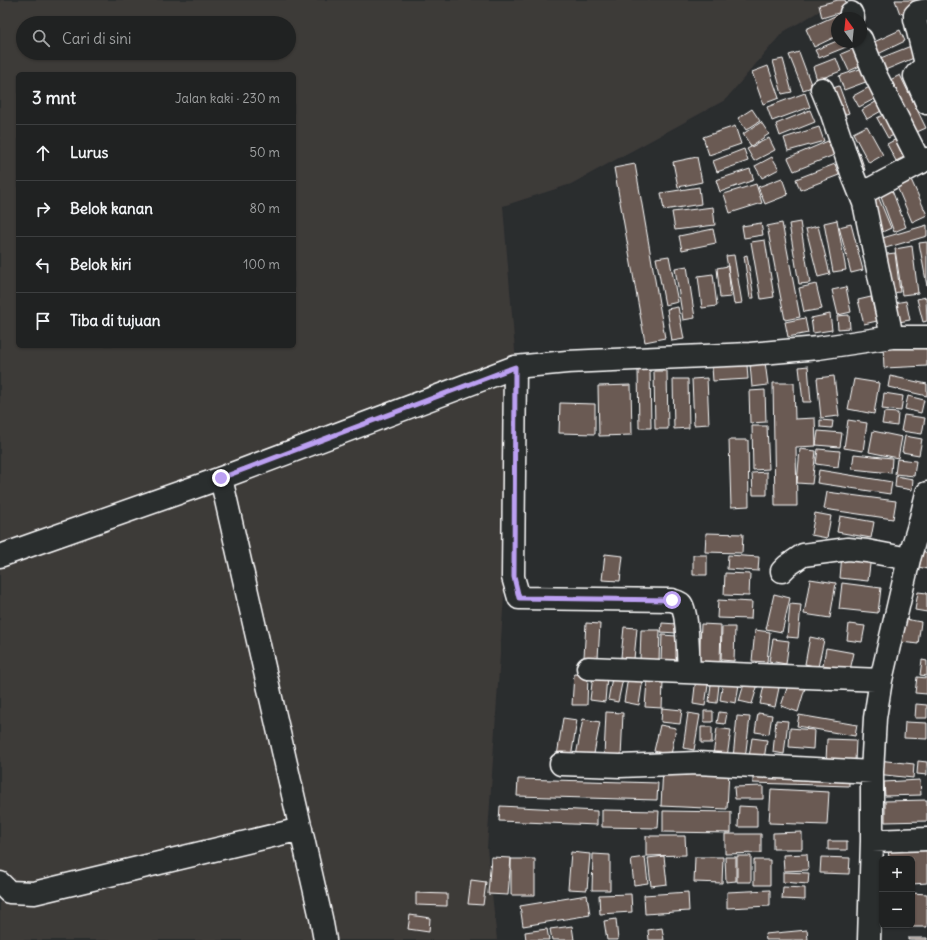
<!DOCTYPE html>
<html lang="id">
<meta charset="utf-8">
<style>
body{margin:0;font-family:Delius,sans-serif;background:#282a2a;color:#f1f3f6}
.controls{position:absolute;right:12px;bottom:12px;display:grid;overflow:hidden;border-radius:6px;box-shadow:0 1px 3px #0004}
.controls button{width:36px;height:36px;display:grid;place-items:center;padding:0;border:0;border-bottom:1px solid #3d3f40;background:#202222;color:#f1f3f6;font:20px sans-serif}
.compass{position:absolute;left:831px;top:12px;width:36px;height:36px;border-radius:50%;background:#202222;box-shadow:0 1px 3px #0004;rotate:345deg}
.stop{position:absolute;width:12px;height:12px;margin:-9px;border:3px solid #bca0f2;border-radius:50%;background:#fff}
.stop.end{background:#bca0f2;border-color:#fff;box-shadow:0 1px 4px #0008}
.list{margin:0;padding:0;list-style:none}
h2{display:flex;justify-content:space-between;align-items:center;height:52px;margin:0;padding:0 16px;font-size:17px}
h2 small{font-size:13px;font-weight:400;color:#a2a4a5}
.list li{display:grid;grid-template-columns:26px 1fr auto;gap:12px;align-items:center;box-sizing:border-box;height:56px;padding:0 16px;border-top:1px solid #3d3f40}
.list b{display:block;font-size:15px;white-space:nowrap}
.list em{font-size:13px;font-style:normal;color:#a2a4a5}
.icon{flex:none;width:22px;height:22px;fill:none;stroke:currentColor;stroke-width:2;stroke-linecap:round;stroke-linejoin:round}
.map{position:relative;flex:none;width:927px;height:940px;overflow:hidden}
.search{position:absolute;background:#202222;box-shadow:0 1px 3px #0004;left:16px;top:16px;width:280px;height:44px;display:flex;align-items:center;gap:10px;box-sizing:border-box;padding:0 14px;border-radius:22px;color:#a2a4a5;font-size:15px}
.panel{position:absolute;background:#202222;box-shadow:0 1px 3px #0004;left:16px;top:72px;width:280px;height:276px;border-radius:6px}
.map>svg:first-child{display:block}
.built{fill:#3e3a39;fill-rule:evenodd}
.building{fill:#6b5a53;stroke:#fff}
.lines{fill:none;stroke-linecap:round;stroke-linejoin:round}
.minor-casing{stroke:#fff;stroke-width:25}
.minor{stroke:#2a2d2e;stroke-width:22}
.route{stroke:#bca0f2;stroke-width:5}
</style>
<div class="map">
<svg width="927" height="940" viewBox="0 0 927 940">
<rect width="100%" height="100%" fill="#2a2d2e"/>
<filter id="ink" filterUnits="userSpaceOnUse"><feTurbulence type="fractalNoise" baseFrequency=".025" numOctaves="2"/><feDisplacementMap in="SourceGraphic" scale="8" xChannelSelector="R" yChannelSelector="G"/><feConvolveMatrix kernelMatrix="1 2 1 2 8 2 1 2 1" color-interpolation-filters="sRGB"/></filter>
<g filter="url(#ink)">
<path class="built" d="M0,0H839L783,32L725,100L571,184L503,206L518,387L487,848L497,940H0ZM23,23H289V53H23ZM18,74H294V346H18Z"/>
<path class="building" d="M838,0H845L848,10L822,18L819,5Z
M895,0H919L921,6L900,14Z
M848,10L851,18H837V36L814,47L806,29Z
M900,30L905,41L878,54L872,43Z
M837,41V42L856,43L819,58L815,50Z
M916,44L921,55L878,73L873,61Z
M860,46L867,63L849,71L841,54Z
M799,52L812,87L803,90L789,55Z
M836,58L841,71L817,80L813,67Z
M783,59L792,92L782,94L773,61Z
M768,66L779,98L763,104L752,72Z
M866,67L871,80L844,90L839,76Z
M900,75L926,128L910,135L884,83Z
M875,84L882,95L859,107L853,96Z
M839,86L849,113L835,118L825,91Z
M805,93L810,107L772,121L767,107Z
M884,97L890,106L867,119L862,110Z
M752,109L760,121L746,130L738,118Z
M810,110L815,122L780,136L776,124Z
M889,112L899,132L888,138L877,118Z
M761,122L769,134L751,146L743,134Z
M735,126L741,144L709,155L703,137Z
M867,126L883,155L869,163L853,133Z
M819,127L824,141L788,151L784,138Z
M904,135L914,152L896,161L887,144Z
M769,138L775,150L754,161L747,149Z
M828,141L834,155L794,171L788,158Z
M744,149L748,161L717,172L713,161Z
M859,152L865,170L856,173L850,156Z
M697,157L702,182L678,187L673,162Z
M772,157L779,169L762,178L755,166Z
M635,164L665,338L645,342L614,168Z
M835,164L839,175L800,190L796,179Z
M750,169L754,180L720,192L716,180Z
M909,175L927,215L912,222L895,182Z
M782,178L788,195L765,204L758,187Z
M756,184L762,203L730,213L724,194Z
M890,185L906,227L894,232L878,189Z
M699,187L701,204L664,210L661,193Z
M877,194L891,228L878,234L864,199Z
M713,207L715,225L675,230L672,212Z
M837,220L846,270L833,272L824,223Z
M800,222L810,283L799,284L789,224Z
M761,223L763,235L744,238L742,226Z
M782,223L800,317L785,320L767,226Z
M851,224L863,270L851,273L839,227Z
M927,225V236L882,249L879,239Z
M818,226L830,274L818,277L806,229Z
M713,229L716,243L682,250L679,236Z
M765,240L774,297L761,299L751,242Z
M927,242V286L919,243Z
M912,246L918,293L902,295L895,249Z
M895,253L900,292L884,294L879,255Z
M734,255L742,303L734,304L726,256Z
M747,255L754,298H750L744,256Z
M669,256L678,302L665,305L656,258Z
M687,266L695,318L683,320L675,268Z
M728,266L731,297L720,298L717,268Z
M713,274L717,306L702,308L698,276Z
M816,284L822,309L804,312L799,288Z
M846,287L851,312L838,315L832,290Z
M871,297L877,321L864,324L858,300Z
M926,297L927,321L923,322L917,299Z
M906,301L910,320L893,323L889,304Z
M678,307L684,339L672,341L667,309Z
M830,314L832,330L813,333L811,318Z
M849,315L850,328L838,329L837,316Z
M805,318L808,333L788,337L785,322Z
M927,343V366L884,368L883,345Z
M765,362L768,385L752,387L750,364Z
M747,365L748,379L713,381L712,367Z
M808,366L811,402H803L799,367Z
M638,370H650L651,428H639Z
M654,371H667L668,429H655Z
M834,376L839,416L821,418L817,378Z
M890,376L927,384V396L888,387Z
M707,378L709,424L694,425L692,379Z
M673,379H688L689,428L674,429Z
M854,379L879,383L874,414L848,409Z
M773,383H794L795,419L815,418L816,446L796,447L797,506H775Z
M631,385L632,435L599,436L598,386Z
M765,390L766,422L750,423L749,391Z
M884,393L903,396L901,411L882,409Z
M908,396L924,400L921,413L905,409Z
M560,403L595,404V434L559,433Z
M884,412L898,413L897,426L882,424Z
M904,415L925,418L922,434L901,431Z
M820,420L833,421L832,428L820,427Z
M848,420L867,423L863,451L844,448Z
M752,426H767L769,469L753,470Z
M818,431L842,433L840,447L816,445Z
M873,431L902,437L898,458L869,452Z
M905,436L922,439L919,455L902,452Z
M729,440H748L749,506L731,507Z
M800,449L816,451L812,484L797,483Z
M818,449L840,451L838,467L816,464Z
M854,454L892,458L891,473L852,469Z
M897,459L916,461L914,476L895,474Z
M819,470L892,482L890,494L817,483Z
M767,472V495H753L752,473Z
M896,476L913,479L912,490L895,487Z
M827,492L896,501L893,519L824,509Z
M815,513L831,516L827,538L811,535Z
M840,516L874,522L871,538L837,532Z
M706,533L743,534L742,553L705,552Z
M923,551L927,553V569L919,567Z
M605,554L623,556L620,581L602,580Z
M842,554L871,556L868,581L840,578Z
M693,555H707V575H693Z
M728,555L759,557L758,571L727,569Z
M725,573L750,574L749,596L724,595Z
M810,579L836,583L830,618L804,614Z
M842,583L881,588L878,613L839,609Z
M918,592L927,593V612L915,610Z
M774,594L790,598L782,632L766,629Z
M718,600L752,602L751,619L717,618Z
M790,604L801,605L798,638L787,637Z
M905,619L921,622L918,644L901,642Z
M586,623L600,624L598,658L584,657Z
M662,623L677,624L676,633L661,632Z
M701,624L721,625L720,663L699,662Z
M849,624L865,626L862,642L847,640Z
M624,627L637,628L634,659L621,657Z
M722,627H735L734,661L721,660Z
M641,630H660L659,661L640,660Z
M755,630L770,632L767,662L752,661Z
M662,635L677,636L676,662H661Z
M810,637L824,640L818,667L805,664Z
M773,639L789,641L786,664L769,661Z
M826,648L854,653L850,670L823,665Z
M922,660L927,661V676L920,675Z
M613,672L624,674L618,702L608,700Z
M574,674L588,675L587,705H572Z
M593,675L607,676L605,702L590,700Z
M712,675L720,676L717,703L709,702Z
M724,676L740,678L736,703L720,700Z
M628,677L643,679L639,705L624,702Z
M696,677L709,678L705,706L693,704Z
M746,677L759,681L752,704L739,701Z
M917,677L927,678V694L915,693Z
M765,680L780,683L775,707L760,704Z
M647,681L663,682L662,708L645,707Z
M789,682L805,688L798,712L781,706Z
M916,704L927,705V718H915Z
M662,708L682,710L680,724L661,722Z
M704,711H713V722H704Z
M606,712L623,713L621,758L604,757Z
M719,712L727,713L725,724L717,723Z
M688,713L700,715L694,750L683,748Z
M758,713L772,715L769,734L755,732Z
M799,715L857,725L855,736L797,726Z
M737,716L750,717L745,759L733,758Z
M563,718L577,720L571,758L557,756Z
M583,719L600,722L593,759L576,756Z
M776,720L788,721L784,754L773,752Z
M905,722L927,723V739L904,738Z
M660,725L676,728L671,755L654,751Z
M701,727H712V743H701Z
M717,728L731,730L727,757L713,755Z
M790,728L814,730L813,749L789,747Z
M752,738L767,740L764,759L749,757Z
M827,739L856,740L855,762L826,761Z
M878,760L914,764L913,778L876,774Z
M918,761L927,762V775L917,774Z
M663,767L729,770L727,809L661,806Z
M753,769L849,772V786L753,783Z
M518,779L658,783L657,800L517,796Z
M920,780L921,795L885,796L884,782Z
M763,786V799H735L734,787Z
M771,789L829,792L827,825L769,823Z
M927,800V821L885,822V801Z
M500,806L597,811V825L499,821Z
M739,806L757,807V827H738Z
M602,810L659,811L658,828L602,827Z
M663,811L731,812V833L663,832Z
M802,832V849H773V833Z
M725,834H761V853L725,854Z
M646,836H685L686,855L646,856Z
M828,841H847V850H828Z
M927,846V883L912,884V859H889L888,848Z
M571,852L590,854L587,890L568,889Z
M593,854L610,855V890H592Z
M807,854L808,870L784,871L783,855Z
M664,856L667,884L651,886L648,858Z
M737,856H751V882H737Z
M491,857L511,858L508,895L488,894Z
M645,857L648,883L634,885L631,859Z
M695,857H723L722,883L694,882Z
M725,857H736V881L726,882Z
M821,857L850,858L849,874L820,873Z
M511,859H535V895H511Z
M754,860H770V885H754Z
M783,872L809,873L808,884L783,882Z
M471,880L486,882L483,905L468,904Z
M783,887L805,888V900L782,899Z
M770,890V906L727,908V892Z
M688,892L689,911L645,914L644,895Z
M416,893L447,894V906L416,905Z
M912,893L927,894V927H890V925H912Z
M631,894L632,912L600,914L599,895Z
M587,895L590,915L523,926L520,906Z
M410,915L430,918L429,932L408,929Z
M616,919L618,940H607L604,921Z
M572,926L574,940H552L550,929Z
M662,928L664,940H649L648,930Z
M547,929L549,940H526L525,932Z
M807,930L808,940H766L765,934Z
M908,938H927V940H908Z"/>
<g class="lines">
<defs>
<path id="minor" d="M927,10L918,12L915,15V19L926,64C924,69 918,71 915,76L927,103
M851,13L853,18
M861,39L875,74L920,163
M822,89L831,111L852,173L864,203L892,337
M861,194L927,159
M515,367L513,577L519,598L672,600C674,601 679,602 681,604C688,610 688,660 689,672
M221,478L321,918L325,940
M0,556L221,478L515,367L567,362L750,354L818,348L892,337H927
M782,571L787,566L803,555L848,549L867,551L909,559
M588,668L881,680
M561,764L620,766L697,763L872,772
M872,841L927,839
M0,883L9,892L34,893L301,829
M869,940L872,841V772L875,718L881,680L909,559L920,522L927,493"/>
</defs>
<use href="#minor" class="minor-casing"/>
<use href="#minor" class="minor"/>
</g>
</g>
<g class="lines" filter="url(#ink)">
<path class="route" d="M221,478L515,367L514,577L519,598L672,600"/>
</g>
</svg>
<div class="controls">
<button>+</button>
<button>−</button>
</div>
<svg class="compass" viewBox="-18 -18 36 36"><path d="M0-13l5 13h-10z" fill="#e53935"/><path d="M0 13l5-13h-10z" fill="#a2a4a5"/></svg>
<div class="stop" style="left:672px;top:600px"></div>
<div class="stop end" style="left:221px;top:478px"></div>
<div class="search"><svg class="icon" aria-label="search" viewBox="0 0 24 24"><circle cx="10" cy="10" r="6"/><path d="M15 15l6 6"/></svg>Cari di sini</div>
<section class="panel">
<h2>3 mnt<small>Jalan kaki · 230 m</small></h2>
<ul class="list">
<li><svg class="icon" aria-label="ahead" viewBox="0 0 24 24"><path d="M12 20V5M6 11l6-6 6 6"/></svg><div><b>Lurus</b></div><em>50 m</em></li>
<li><svg class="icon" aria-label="right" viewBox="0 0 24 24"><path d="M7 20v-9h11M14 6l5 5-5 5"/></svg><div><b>Belok kanan</b></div><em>80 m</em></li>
<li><svg class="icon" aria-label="left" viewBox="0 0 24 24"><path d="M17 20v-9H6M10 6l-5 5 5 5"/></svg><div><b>Belok kiri</b></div><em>100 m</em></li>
<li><svg class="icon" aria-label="arrive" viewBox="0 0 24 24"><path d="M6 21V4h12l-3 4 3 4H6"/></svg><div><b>Tiba di tujuan</b></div></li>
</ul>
</section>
</div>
